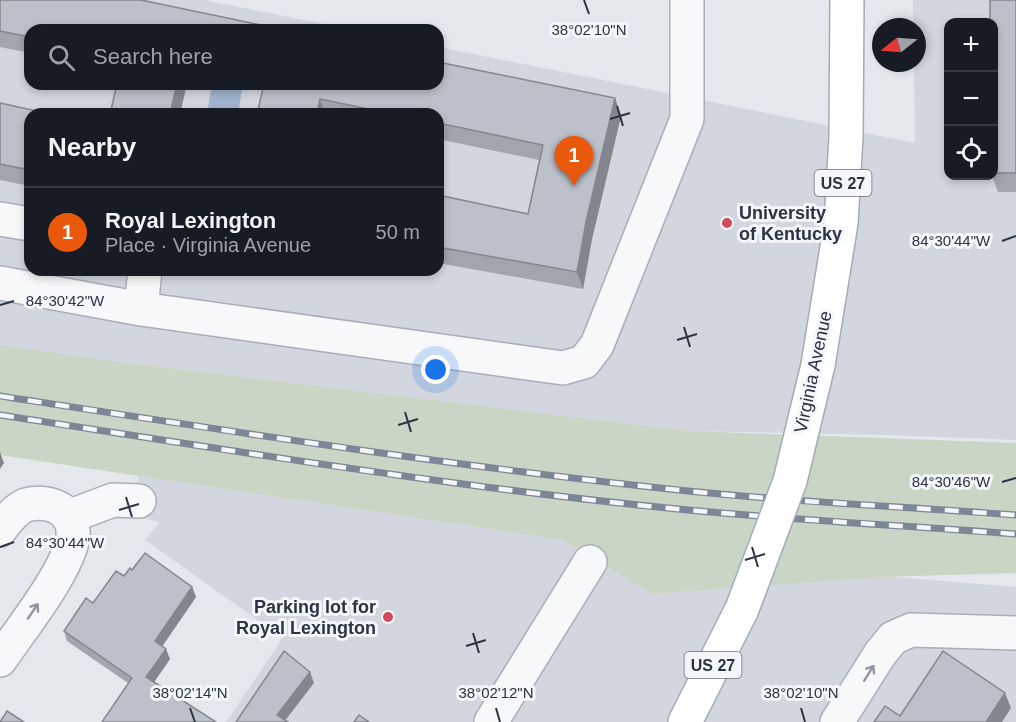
<!DOCTYPE html>
<meta charset="utf-8">
<style>
body{margin:0;font-family:Helvetica,sans-serif;background:#20242c;color:#f1f3f6}
.controls{position:absolute;right:18px;top:18px;display:grid;overflow:hidden;border-radius:12px;box-shadow:0 3px 9px #0003}
.controls button{width:54px;height:54px;display:grid;place-items:center;padding:0;border:0;border-bottom:2px solid #363941;background:#171b24;color:#f1f3f6;font:30px sans-serif}
.compass{position:absolute;left:872px;top:18px;width:54px;height:54px;border-radius:50%;background:#171b24;box-shadow:0 3px 9px #0003;rotate:253deg}
.you{position:absolute;left:436px;top:370px;width:21px;height:21px;margin:-15px;border:4px solid #fff;border-radius:50%;background:#1a73e8;box-shadow:0 0 0 9px #1a73e833}
.badge{display:grid;place-items:center;width:39px;height:39px;border-radius:50%;background:#ea580c;color:#fff;font-size:20px;font-weight:700}
.pin{position:absolute;translate:-50% -50px;filter:drop-shadow(0 2px 3px #0008)}
.pin::after{content:'';position:absolute;top:32px;width:21px;height:18px;background:inherit;clip-path:polygon(0 0,100% 0,50% 100%)}
.list{margin:0;padding:0;list-style:none}
h2{display:flex;justify-content:space-between;align-items:center;height:78px;margin:0;padding:0 24px;font-size:26px}
h2 small{font-size:20px;font-weight:400;color:#9ea1a6}
.list li{display:grid;grid-template-columns:39px 1fr auto;gap:18px;align-items:center;box-sizing:border-box;height:90px;padding:0 24px;border-top:2px solid #363941}
.list b{display:block;font-size:22px;white-space:nowrap}
.list p{margin:0;font-size:20px;white-space:nowrap;color:#9ea1a6}
.list em{font-size:20px;font-style:normal;color:#9ea1a6}
.icon{flex:none;width:33px;height:33px;fill:none;stroke:currentColor;stroke-width:2;stroke-linecap:round;stroke-linejoin:round}
.map{position:relative;flex:none;width:1016px;height:722px;overflow:hidden}
.search{position:absolute;background:#171b24;box-shadow:0 3px 9px #0003;left:24px;top:24px;width:420px;height:66px;display:flex;align-items:center;gap:15px;box-sizing:border-box;padding:0 21px;border-radius:18px;color:#9ea1a6;font-size:22px}
.panel{position:absolute;background:#171b24;box-shadow:0 3px 9px #0003;left:24px;top:108px;width:420px;height:168px;border-radius:18px}
.map>svg:first-child{display:block}
.built{fill:#d2d6de;fill-rule:evenodd}
.green{fill:#c9d6c5}
.water{fill:#9fb4cc}
.lines{fill:none;stroke-linecap:round;stroke-linejoin:round}
.minor-casing{stroke:#a9aeb7;stroke-width:36}
.major-casing{stroke:#a3abb8;stroke-width:36}
.minor{stroke:#f7f8fa;stroke-width:33}
.major{stroke:#fff;stroke-width:33}
.rail-casing{stroke:#7d8696;stroke-width:7}
.rail{stroke:#f4f6f9;stroke-width:4.5;stroke-dasharray:14;stroke-linecap:butt}
.major-bridge-casing{stroke:#a3abb8;stroke-width:36;stroke-linecap:butt}
.major-bridge{stroke:#fff;stroke-width:33}
.wall{fill:#a1a5ae}
.shaded-wall{fill:#83868d}
.building{fill:#bbc0ca;stroke:#83868d;stroke-width:1.5}
.oneway{stroke:#9196a0}
.ticks{fill:none;stroke:#2b3445;stroke-width:2}
.poi-dot{fill:#d1495b;stroke:#f4f6f9;stroke-width:2}
.labels{text-anchor:middle;dominant-baseline:central;stroke-width:6;stroke-linejoin:round;paint-order:stroke}
.shield{fill:#f4f6f9;stroke:#676e7b;stroke-width:1.5}
.shield-label{font-size:16px;font-weight:bold;fill:#2b3445}
.poi-label{font-size:18px;font-weight:bold;fill:#2b3445;stroke:#f4f6f9;text-anchor:start}
.street-label{font-size:18px;fill:#2b3445;stroke:#f4f6f9}
.ticks-label{font-size:15px;text-anchor:middle;fill:#2b3445;stroke:#f4f6f9;stroke-width:6;stroke-linejoin:round;paint-order:stroke}
</style>
<div class="map">
<svg width="1016" height="722" viewBox="0 0 1016 722">
<rect width="100%" height="100%" fill="#e4e7ec"/>
<path class="built" d="M0,0H204L353,30H30V84H438V47L915,143L914,63H917V27H913V0H1016V440L888,435L689,431L119,362L0,345ZM948,22H994V176H948ZM30,114H438V270H30Z
M139,476L563,540L652,594L883,576L1016,587V722H226L283,638L145,540L160,522L126,514Z"/>
<path class="green" d="M0,345L119,362L689,431L1016,443V573L879,577L652,594L563,540L0,455Z"/>
<path class="water" d="M212,84H243L238,114H207Z"/>
<g class="lines">
<defs>
<path id="minor" d="M0,219L30,224
M0,283L141,309L563,368L584,362L597,345L687,119V0
M141,309L145,270
M68,517L113,500L139,501
M0,530C5,522 17,508 26,505C53,498 79,513 72,542C63,577 21,629 0,660
M491,722L590,562
M837,722L880,654L893,638L911,630L1016,633"/>
<path id="major" d="M818,365L841,223L846,137L847,0
M685,722L742,609"/>
</defs>
<use href="#minor" class="minor-casing"/>
<use href="#major" class="major-casing"/>
<use href="#minor" class="minor"/>
<use href="#major" class="major"/>
<defs>
<path id="rail" d="M0,396C229,431 457,467 688,491C797,502 907,507 1016,515
M0,415C229,450 457,488 688,510C797,520 907,526 1016,534"/>
</defs>
<use href="#rail" class="rail-casing"/>
<use href="#rail" class="rail"/>
<defs>
<path id="major-bridge" d="M742,609L790,481L818,365"/>
</defs>
<use href="#major-bridge" class="major-bridge-casing"/>
<use href="#major-bridge" class="major-bridge"/>
</g>
<path class="wall" d="M0,0L30,30V53L0,47Z
M1016,0V192H998L992,176H993V22Z
M264,84L615,98L621,116L592,239L583,289L438,263V195L528,214L539,160L438,139V114H257Z
M0,103L30,114V186L0,180Z
M132,570L192,587L196,597L162,646L170,659L154,682L128,683L67,641L64,631L93,603L124,576Z"/>
<path class="shaded-wall" d="M177,84H187L180,114H170Z
M615,98L621,116L592,239L583,289L577,272L586,222Z
M320,99L325,114H317Z
M0,452L4,463L0,469Z
M192,587L196,597L159,651L155,641Z
M166,649L170,659L150,688L146,677Z
M310,672L314,683L284,722L277,715Z
M1005,693L1011,708L1002,722H986Z"/>
<path class="building" d="M0,0H141L285,30H30V37L0,31Z
M990,0H1016V173H993V22H990Z
M438,62L615,98L586,222L577,272L438,247V195L528,214L543,145L438,123V114H392L320,99L317,114H257L264,84H438Z
M117,84H177L170,114H110Z
M0,103L50,114H30V170L0,164Z
M145,553L192,587L155,641L166,649L146,677L216,722H102L132,678L64,631L86,598L93,603L116,571L124,576L130,568L132,570Z
M284,651L310,672L277,715L288,722H236Z
M943,651L1005,693L986,722H874L885,706L900,716Z
M7,711L24,722H0Z
M359,715L369,722H354Z"/>
<defs><path id="oneway-shaft" d="M-6 0H5M1.5-3L5.5 0L1.5 3" fill="none" stroke-width="1.6" stroke-linecap="round" stroke-linejoin="round" transform="scale(1.5)"/></defs>
<g class="oneway">
<use href="#oneway-shaft" transform="translate(33 611) rotate(-56)"/>
<use href="#oneway-shaft" transform="translate(869 673) rotate(-58)"/>
</g>
<path class="ticks" d="M584,0L589,14M617,106L623,126M610,119L630,113M1002,241L1016,236M0,305L14,301M684,327L690,347M677,340L697,334M405,412L411,432M398,425L418,419M1002,482L1016,478M126,497L132,517M119,510L139,504M0,547L14,542M752,547L758,567M745,560L765,554M473,633L479,653M466,646L486,640M190,708L195,722M496,708L500,722M801,708L805,722"/>
<g class="poi-dot">
<circle cx="727" cy="223" r="6"/>
<circle cx="388" cy="617" r="6"/>
</g>
<g class="labels">
<g class="shield">
<rect x="814.5" y="170" width="57" height="26" rx="4.5"/>
<rect x="684.5" y="652" width="57" height="26" rx="4.5"/>
</g>
<g class="shield-label">
<text x="843" y="183">US 27</text>
<text x="713" y="665">US 27</text>
</g>
<g class="poi-label">
<text x="739" y="213">University<tspan x="739" dy="21">of Kentucky</tspan></text>
<text x="376" y="607" text-anchor="end">Parking lot for<tspan x="376" dy="21">Royal Lexington</tspan></text>
</g>
<g class="street-label">
<text transform="translate(813 372) rotate(-78)">Virginia Avenue</text>
</g>
</g>
<g class="ticks-label">
<text x="589" y="35">38°02'10"N</text>
<text x="951" y="246">84°30'44"W</text>
<text x="65" y="306">84°30'42"W</text>
<text x="951" y="487">84°30'46"W</text>
<text x="65" y="548">84°30'44"W</text>
<text x="190" y="698">38°02'14"N</text>
<text x="496" y="698">38°02'12"N</text>
<text x="801" y="698">38°02'10"N</text>
</g>
</svg>
<div class="controls">
<button>+</button>
<button>−</button>
<button><svg class="icon" aria-label="locate" viewBox="0 0 24 24"><circle cx="12" cy="12" r="6"/><path d="M12 2v4M12 18v4M2 12h4M18 12h4"/></svg></button>
</div>
<svg class="compass" viewBox="-18 -18 36 36"><path d="M0-13l5 13h-10z" fill="#e53935"/><path d="M0 13l5-13h-10z" fill="#9ea1a6"/></svg>
<div class="you"></div>
<div class="pin badge" style="left:574px;top:186px">1</div>
<div class="search"><svg class="icon" aria-label="search" viewBox="0 0 24 24"><circle cx="10" cy="10" r="6"/><path d="M15 15l6 6"/></svg>Search here</div>
<section class="panel">
<h2>Nearby<small></small></h2>
<ul class="list">
<li><span class="badge">1</span><div><b>Royal Lexington</b><p>Place · Virginia Avenue</p></div><em>50 m</em></li>
</ul>
</section>
</div>
